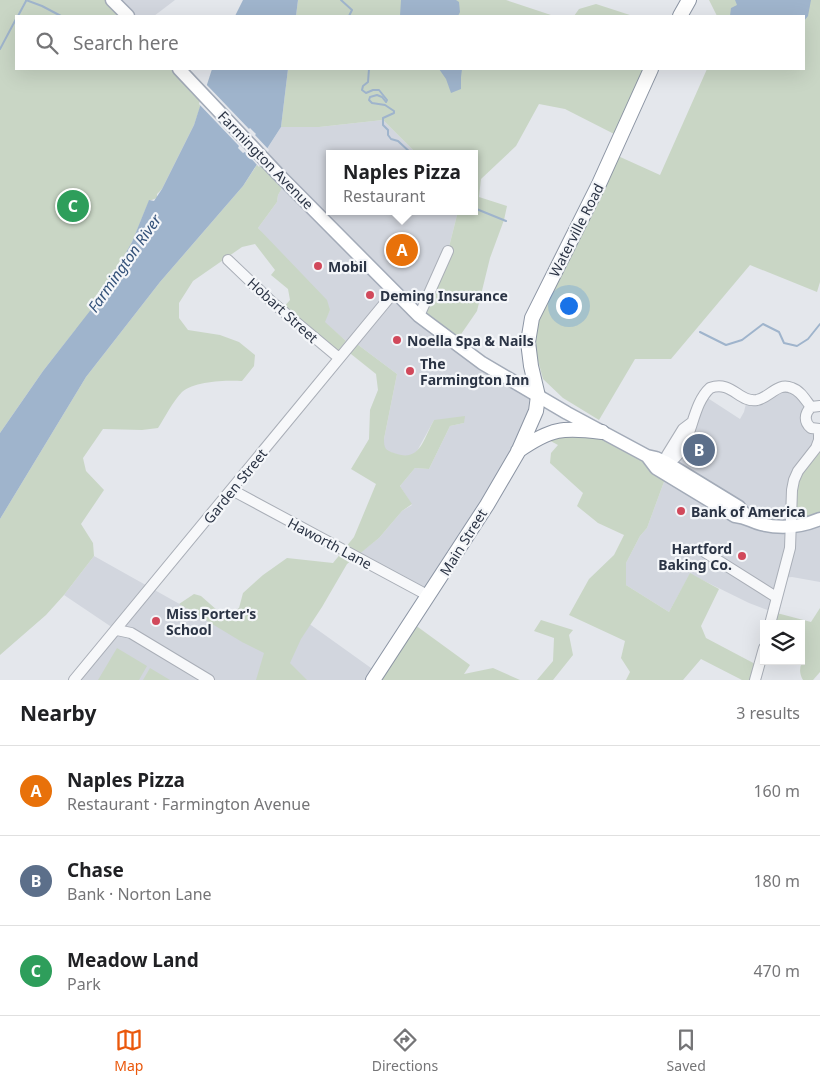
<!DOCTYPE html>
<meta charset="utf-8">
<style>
body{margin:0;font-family:"Noto Sans",sans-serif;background:#f6f6f6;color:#202124}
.controls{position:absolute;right:15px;bottom:15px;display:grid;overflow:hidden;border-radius:0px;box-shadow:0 5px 20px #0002}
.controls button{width:45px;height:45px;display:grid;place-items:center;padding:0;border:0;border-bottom:1px solid #e0e0e0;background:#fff;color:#202124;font:25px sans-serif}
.you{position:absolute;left:568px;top:305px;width:18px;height:18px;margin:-12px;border:4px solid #fff;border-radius:50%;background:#1a73e8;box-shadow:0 0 0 8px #1a73e833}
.badge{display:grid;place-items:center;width:32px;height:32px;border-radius:50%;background:#ea580c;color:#fff;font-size:16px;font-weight:700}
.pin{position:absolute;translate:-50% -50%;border:2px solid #fff;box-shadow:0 1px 5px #0006}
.popup{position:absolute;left:326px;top:150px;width:152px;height:65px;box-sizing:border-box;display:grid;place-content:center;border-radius:0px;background:#fff;filter:drop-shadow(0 1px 4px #0005);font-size:16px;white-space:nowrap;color:#757577}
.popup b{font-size:19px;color:#202124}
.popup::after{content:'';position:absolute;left:50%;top:100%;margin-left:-10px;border:10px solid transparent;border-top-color:#fff}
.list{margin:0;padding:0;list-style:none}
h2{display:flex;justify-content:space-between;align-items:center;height:65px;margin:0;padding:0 20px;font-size:21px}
h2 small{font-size:16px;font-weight:400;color:#757577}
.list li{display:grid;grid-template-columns:32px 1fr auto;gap:15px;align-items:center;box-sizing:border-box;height:90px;padding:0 20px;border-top:1px solid #e0e0e0}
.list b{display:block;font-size:19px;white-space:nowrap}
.list p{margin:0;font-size:16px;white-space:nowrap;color:#757577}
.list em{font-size:16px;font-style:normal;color:#757577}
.icon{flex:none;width:28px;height:28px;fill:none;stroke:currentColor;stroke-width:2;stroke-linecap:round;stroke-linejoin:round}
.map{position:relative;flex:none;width:820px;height:680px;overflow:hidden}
.search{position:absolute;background:#fff;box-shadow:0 5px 20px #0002;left:15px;right:15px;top:15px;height:55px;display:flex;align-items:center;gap:12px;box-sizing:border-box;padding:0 18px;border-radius:0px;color:#757577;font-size:19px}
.sheet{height:335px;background:#fff}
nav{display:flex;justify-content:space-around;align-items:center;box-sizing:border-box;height:70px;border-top:1px solid #e0e0e0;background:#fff;font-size:14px;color:#757577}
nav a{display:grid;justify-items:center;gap:2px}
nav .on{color:#ea580c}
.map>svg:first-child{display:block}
.built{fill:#d2d6de}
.green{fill:#c9d6c5}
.water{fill:#9fb4cc}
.pier{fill:#e4e7ec}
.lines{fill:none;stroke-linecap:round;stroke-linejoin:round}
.stream{stroke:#9fb4cc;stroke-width:2}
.minor-casing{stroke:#a9aeb7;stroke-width:12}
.major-casing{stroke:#a3abb8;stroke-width:15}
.highway-casing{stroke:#8b94a3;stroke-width:16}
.minor{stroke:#f7f8fa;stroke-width:10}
.major{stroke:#fff;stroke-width:12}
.highway{stroke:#fff;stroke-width:14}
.poi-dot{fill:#d1495b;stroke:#f4f6f9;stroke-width:2}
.labels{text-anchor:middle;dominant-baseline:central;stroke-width:4.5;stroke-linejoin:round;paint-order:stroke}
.street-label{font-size:14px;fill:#2b3445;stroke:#f4f6f9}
.poi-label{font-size:14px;font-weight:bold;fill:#2b3445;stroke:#f4f6f9;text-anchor:start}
.water-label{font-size:15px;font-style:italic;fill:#34527a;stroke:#f4f6f9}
</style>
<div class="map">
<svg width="820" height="680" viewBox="0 0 820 680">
<rect width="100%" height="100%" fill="#e4e7ec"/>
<path class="built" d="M112,0H175L154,16H128Z
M383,120L417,154H330V211H458L448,251L424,307L482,363L538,404L429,596L356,556L379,538L402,511L412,505L400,486L415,468L429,469L450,426L464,423L434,420L417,451L412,456L404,457L387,451L384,447V439L397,374L353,341H346L324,322L330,310L258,228L277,202L278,195L285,182L262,157L281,127H319Z
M783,386L811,407L806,414L815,429L820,519V582L792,577L782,578L773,612L749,603L690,574L669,612L626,585V563L640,536L647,528L665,479L667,463L703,395L740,419L744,412L747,399Z
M94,556L217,625L262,590L378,673L373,680H74L116,630L64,595Z"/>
<path class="green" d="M0,0H112L128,16H16V69H179L204,96L194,125L162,189L157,194V198L149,201L132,242L84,327L76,329L43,371L0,433Z
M298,0H506L554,16H296Z
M709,0H820V282L817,292L750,265L671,359H635L599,420L563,398L543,379L536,353L534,331L540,310L618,156L660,175L707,69H804V16H717Z
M596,4L633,16H574L579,9Z
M288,69H651L620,137L565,109L539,104L516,146L481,179L479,197L507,206L504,220L490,258L477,311L455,343L419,316L448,251L458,211H474V154H417L383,120L319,127H281Z
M262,157L286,181L278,195L277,202L258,228L327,300L330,310L325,322L346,341L335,355L281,310L290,300L288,289L271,275L275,270L255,244L242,247L193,281L179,303V318L188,330L220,335L239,342L255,355L254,366L242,381C227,380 194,381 182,392C173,401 165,417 158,428L142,430L103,429L83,458L86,471L104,490L81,524L93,543L94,556L64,595L46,615L0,655V519L86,377L160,282L243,186Z
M353,341L397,374L384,439C384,448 385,450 394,453C420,463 423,440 434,420L465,416L464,423L450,426L429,469L415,468L400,486L412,504L402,511L379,538L347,564L322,607L301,639L290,663L307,680H256L264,653L242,642L179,604L194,594L201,596L226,618L239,608L243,593L263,575L287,558L333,563L354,537L376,484L351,469L369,439L370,410L378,390L376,374L346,350Z
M820,429V519L792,527V490L812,453Z
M555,430L617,439L665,479L647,528L640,536L626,563V585L669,612L690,573L719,589L701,626L706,638L759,666L755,680H742L701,659L683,680H626L630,672L621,658L625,641L569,615L589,579L614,555L624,535L598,523L577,506L583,493L550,463L551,453L558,445L545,438Z
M820,608V672L813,680H803C798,671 800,665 805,656L801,651V624H770L773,612L811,622Z
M541,620L573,630L569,635L573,655L553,680H537L553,661L554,638L534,631Z
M411,622L470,665L464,674L493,668L520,680H373Z
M117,648L147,666L139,680H98Z
M150,668L170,680H143Z"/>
<path class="water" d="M243,0H298L296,16H235Z
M401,0H456L459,2L460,12L458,16H400Z
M735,0H811L808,16L804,21V16H730L731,8L737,5Z
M212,69H288L281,127L243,186L160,282L86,377L0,519V433L43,371L100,298L132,242L149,200L154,201L162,189L194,125Z
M439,69H462L461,77V89L451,93L446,79Z"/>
<path class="pier" d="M205,83L249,129L250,128L256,134L255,135L269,150L259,167L245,152L243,153L238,148L239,146L199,104Z"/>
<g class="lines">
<path class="stream" d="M26,0L42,6L61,16
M341,0L352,10L349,16
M18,16L26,1
M0,49L16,19
M369,69L368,82L363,86L362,90L366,93L373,90H379L387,100L386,102L382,97L377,95L370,97L369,100L372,103L385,105L394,111V113L383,118V125L388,130V135L391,139L398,141L412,154
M474,208L506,221
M700,332L726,345L742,340L763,324L779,332L784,343L797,346L808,339L820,324"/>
<defs>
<path id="minor" d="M228,260L272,302L339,358
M419,316L448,251
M820,406L811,407C804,414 804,422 811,428L820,429
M691,423L683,429L667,455V463C693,452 689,407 710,388C732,380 739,403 757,400C771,397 777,382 792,388C801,391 806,401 811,407
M232,490L429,596
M703,551L776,597
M770,624L790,548L792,490L794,480L798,471L816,448L819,440V429
M117,630L131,633L209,680
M74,680L394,292
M755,680L764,648"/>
<path id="major" d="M112,0L128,16
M179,69L278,174L419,316L482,363L567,413L647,456L656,458L667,463L739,507L746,516
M647,456L656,468L735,516C747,517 750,521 761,524C781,529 801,527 820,519"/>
<path id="highway" d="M680,16L689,0
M518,451C551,428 563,427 602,432
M373,680L487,505L518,452L536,411L538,396L531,366L528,342L532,318L599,184L651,69"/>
</defs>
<use href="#minor" class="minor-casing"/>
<use href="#major" class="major-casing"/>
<use href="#highway" class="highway-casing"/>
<use href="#minor" class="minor"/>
<use href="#major" class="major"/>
<use href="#highway" class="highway"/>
</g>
<g class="poi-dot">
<circle cx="318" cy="266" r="5"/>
<circle cx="370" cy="295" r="5"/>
<circle cx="397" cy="340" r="5"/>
<circle cx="410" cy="371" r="5"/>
<circle cx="681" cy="511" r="5"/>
<circle cx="742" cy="556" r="5"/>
<circle cx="156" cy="621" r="5"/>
</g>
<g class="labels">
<g class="street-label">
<text transform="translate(266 160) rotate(46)">Farmington Avenue</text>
<text transform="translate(576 230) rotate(-63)">Waterville Road</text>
<text transform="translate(283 310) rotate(42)">Hobart Street</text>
<text transform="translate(235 486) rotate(-51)">Garden Street</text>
<text transform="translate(463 542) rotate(-58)">Main Street</text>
<text transform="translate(330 543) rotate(28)">Haworth Lane</text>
</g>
<g class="poi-label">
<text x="328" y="266">Mobil</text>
<text x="380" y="295">Deming Insurance</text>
<text x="407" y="340">Noella Spa &amp; Nails</text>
<text x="420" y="363">The<tspan x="420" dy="16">Farmington Inn</tspan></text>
<text x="691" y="511">Bank of America</text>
<text x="732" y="548" text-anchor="end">Hartford<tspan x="732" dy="16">Baking Co.</tspan></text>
<text x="166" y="613">Miss Porter's<tspan x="166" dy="16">School</tspan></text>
</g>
<g class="water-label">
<text transform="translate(124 263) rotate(-55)">Farmington River</text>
</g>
</g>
</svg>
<div class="controls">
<button><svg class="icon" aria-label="layers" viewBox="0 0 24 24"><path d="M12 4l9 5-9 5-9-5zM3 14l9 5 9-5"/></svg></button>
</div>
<div class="you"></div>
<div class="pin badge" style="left:402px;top:250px;background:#e8710a">A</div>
<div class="popup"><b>Naples Pizza</b>Restaurant</div>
<div class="pin badge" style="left:699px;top:450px;background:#5c6f8a">B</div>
<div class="pin badge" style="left:73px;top:206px;background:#2e9e5b">C</div>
<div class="search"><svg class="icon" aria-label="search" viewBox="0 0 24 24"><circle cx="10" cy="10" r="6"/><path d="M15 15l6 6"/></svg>Search here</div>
</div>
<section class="sheet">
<h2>Nearby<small>3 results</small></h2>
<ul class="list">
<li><span class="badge" style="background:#e8710a">A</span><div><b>Naples Pizza</b><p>Restaurant · Farmington Avenue</p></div><em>160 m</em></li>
<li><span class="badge" style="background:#5c6f8a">B</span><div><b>Chase</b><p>Bank · Norton Lane</p></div><em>180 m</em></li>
<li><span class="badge" style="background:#2e9e5b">C</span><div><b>Meadow Land</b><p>Park</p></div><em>470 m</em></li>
</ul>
</section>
<nav>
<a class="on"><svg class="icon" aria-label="map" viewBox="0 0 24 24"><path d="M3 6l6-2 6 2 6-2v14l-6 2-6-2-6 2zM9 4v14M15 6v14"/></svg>Map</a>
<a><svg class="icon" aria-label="directions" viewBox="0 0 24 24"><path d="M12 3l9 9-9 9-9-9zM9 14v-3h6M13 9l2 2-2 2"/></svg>Directions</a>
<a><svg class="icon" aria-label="saved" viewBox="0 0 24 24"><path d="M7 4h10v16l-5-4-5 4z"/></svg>Saved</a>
</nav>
